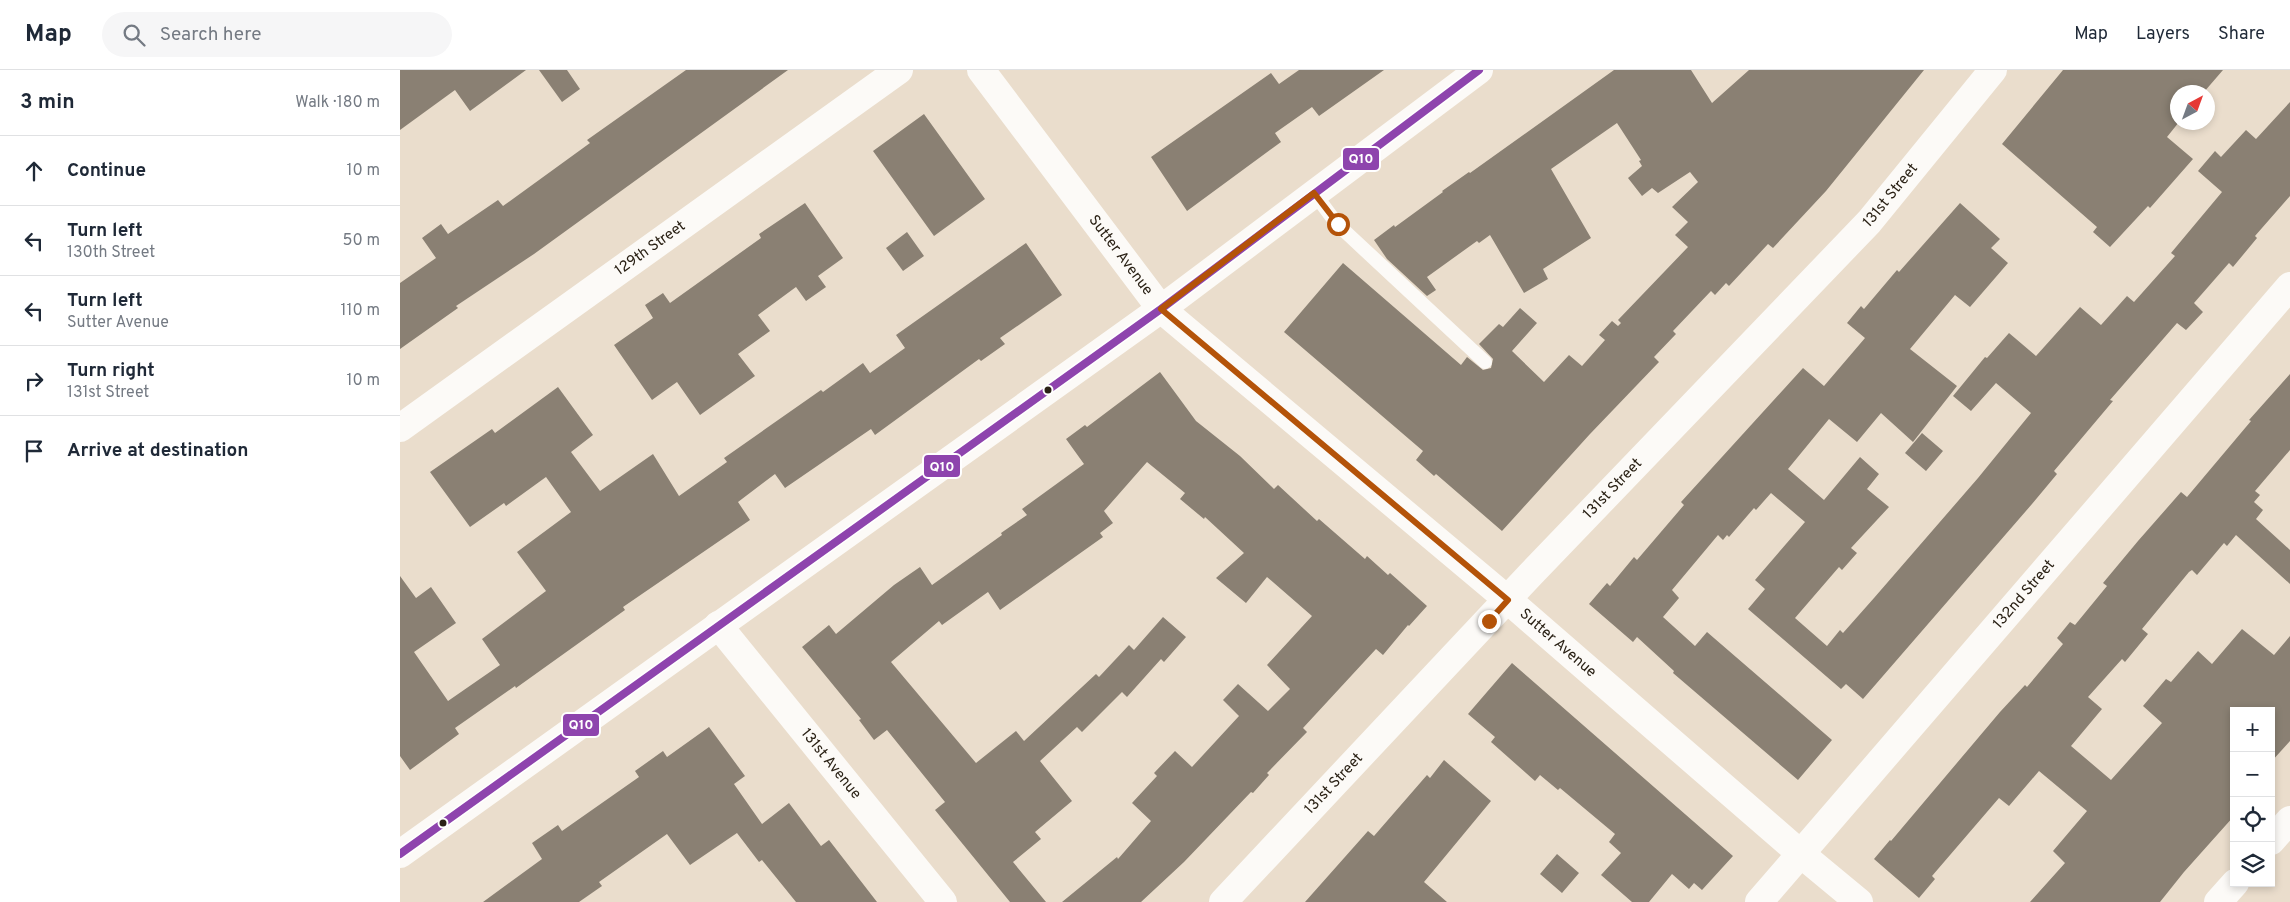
<!DOCTYPE html>
<meta charset="utf-8">
<style>
body{margin:0;font-family:Overpass,sans-serif;background:#f6f6f7;color:#1f2937}
.controls{position:absolute;right:15px;bottom:15px;display:grid;overflow:hidden;border-radius:0px;box-shadow:0 2px 8px #0003}
.controls button{width:45px;height:45px;display:grid;place-items:center;padding:0;border:0;border-bottom:1px solid #e0e1e3;background:#fff;color:#1f2937;font:25px sans-serif}
.compass{position:absolute;left:1770px;top:15px;width:45px;height:45px;border-radius:50%;background:#fff;box-shadow:0 2px 8px #0003;rotate:41deg}
.stop{position:absolute;width:15px;height:15px;margin:-11px;border:4px solid #b45309;border-radius:50%;background:#fff}
.stop.end{background:#b45309;border-color:#fff;box-shadow:0 1px 5px #0008}
.list{margin:0;padding:0;list-style:none}
h2{display:flex;justify-content:space-between;align-items:center;height:65px;margin:0;padding:0 20px;font-size:21px}
h2 small{font-size:16px;font-weight:400;color:#747a83}
.list li{display:grid;grid-template-columns:32px 1fr auto;gap:15px;align-items:center;box-sizing:border-box;height:70px;padding:0 20px;border-top:1px solid #e0e1e3}
.list b{display:block;font-size:19px;white-space:nowrap}
.list p{margin:0;font-size:16px;white-space:nowrap;color:#747a83}
.list em{font-size:16px;font-style:normal;color:#747a83}
.icon{flex:none;width:28px;height:28px;fill:none;stroke:currentColor;stroke-width:2;stroke-linecap:round;stroke-linejoin:round}
.map{position:relative;flex:none;width:1890px;height:832px;overflow:hidden}
header{display:flex;align-items:center;gap:30px;box-sizing:border-box;height:70px;padding:0 25px;background:#fff;border-bottom:1px solid #e0e1e3}
header strong{font-size:24px}
nav{display:flex;gap:28px;margin-inline-start:auto;font-size:18px}
.search{width:350px;height:45px;background:#f6f6f7;display:flex;align-items:center;gap:12px;box-sizing:border-box;padding:0 18px;border-radius:28px;color:#747a83;font-size:19px}
main{display:flex}
aside{flex:1;background:#fff}
.map>svg:first-child{display:block}
.building{fill:#8a8073}
.lines{fill:none;stroke-linecap:round;stroke-linejoin:round}
.service{stroke:#fcfaf7;stroke-width:14}
.minor{stroke:#fcfaf7;stroke-width:28}
.tertiary{stroke:#fcfaf7;stroke-width:28}
.bus-1-casing{stroke:#fff;stroke-width:11}
.bus-1{stroke:#8e44ad;stroke-width:8}
.route{stroke:#b45309;stroke-width:6}
.bus-dot{fill:#2b2216;stroke:#fff;stroke-width:2}
.labels{text-anchor:middle;dominant-baseline:central;stroke-width:5;stroke-linejoin:round;paint-order:stroke}
.street-label{font-size:15px;fill:#2b2216;stroke:#fff}
.line-badge{stroke:#fff;stroke-width:2}
.badge-label{font-size:14px;text-anchor:middle;font-weight:bold;fill:#fff}
</style>
<header>
<strong>Map</strong>
<div class="search"><svg class="icon" aria-label="search" viewBox="0 0 24 24"><circle cx="10" cy="10" r="6"/><path d="M15 15l6 6"/></svg>Search here</div>
<nav><a>Map</a><a>Layers</a><a>Share</a></nav>
</header>
<main>
<aside>
<h2>3 min<small>Walk · 180 m</small></h2>
<ul class="list">
<li><svg class="icon" aria-label="ahead" viewBox="0 0 24 24"><path d="M12 20V5M6 11l6-6 6 6"/></svg><div><b>Continue</b></div><em>10 m</em></li>
<li><svg class="icon" aria-label="left" viewBox="0 0 24 24"><path d="M17 20v-9H6M10 6l-5 5 5 5"/></svg><div><b>Turn left</b><p>130th Street</p></div><em>50 m</em></li>
<li><svg class="icon" aria-label="left" viewBox="0 0 24 24"><path d="M17 20v-9H6M10 6l-5 5 5 5"/></svg><div><b>Turn left</b><p>Sutter Avenue</p></div><em>110 m</em></li>
<li><svg class="icon" aria-label="right" viewBox="0 0 24 24"><path d="M7 20v-9h11M14 6l5 5-5 5"/></svg><div><b>Turn right</b><p>131st Street</p></div><em>10 m</em></li>
<li><svg class="icon" aria-label="arrive" viewBox="0 0 24 24"><path d="M6 21V4h12l-3 4 3 4H6"/></svg><div><b>Arrive at destination</b></div></li>
</ul>
</aside>
<div class="map">
<svg width="1890" height="832" viewBox="0 0 1890 832">
<rect width="100%" height="100%" fill="#eaddcc"/>
<path class="building" d="M0,0H126L70,41L55,20L0,60Z
M139,0H167L180,19L162,32Z
M286,0H388L134,184L56,236L58,238L0,279V213L36,188L22,168L41,154L48,164L98,130L103,136L190,73L187,70Z
M899,0H984L919,46L912,37L875,63L881,72L787,141L751,87L871,3L879,14Z
M1214,0H1291L1312,33L1349,0H1524L1426,121L1373,178L1368,174L1329,216L1326,213L1315,225L1311,221L1273,261L1276,264L1254,287L1259,292L1190,364L1102,461L1036,404L1034,406L1016,390L1023,381L884,262L943,193L1061,295L1067,287L1083,300L1091,298L1093,289L1079,274L1099,254L1103,257L1120,238L1137,253L1112,281L1144,312L1169,285L1182,296L1205,270L1199,265L1212,251L1218,256L1221,253L1218,250L1288,177L1275,165L1288,152L1272,137L1298,112L1290,102L1258,123L1252,118L1242,126L1228,108L1242,96L1239,91L1241,90L1217,53L1151,99L1191,168L1143,199L1148,209L1124,223L1090,165L1079,173L1077,171L1027,207L1036,220L1027,226L987,189L974,170L994,155L995,157L1043,122L1042,121L1069,102L1070,103Z
M1663,0H1823L1804,22H1778V52H1779L1767,67L1793,89L1750,138L1748,136L1710,177L1693,162L1697,157L1602,74Z
M1890,32V126L1855,166L1857,168L1833,197L1829,193L1794,233L1803,242L1786,260L1777,253L1710,330L1713,331L1654,401L1657,404L1632,434L1463,629L1446,614L1441,619L1348,539L1365,519L1355,510L1405,452L1371,423L1356,440L1354,438L1329,467L1327,465L1323,470L1318,465L1272,520L1279,528L1263,547L1295,576L1307,562L1432,670L1398,710L1273,603L1274,601L1237,567L1233,572L1189,534L1207,513L1210,516L1234,487L1237,490L1284,435L1281,432L1403,298L1424,316L1465,268L1447,253L1461,236L1464,239L1497,200L1499,202L1560,133L1600,169L1591,178L1608,193L1570,237L1555,225L1510,279L1557,316L1513,372L1481,343L1457,372L1429,349L1388,399L1424,430L1460,387L1479,404L1467,419L1489,437L1451,478L1457,483L1442,500L1439,497L1395,548L1427,576L1440,560L1443,563L1474,528L1578,408L1631,343L1596,313L1571,341L1553,326L1585,287L1587,288L1609,263L1636,286L1680,237L1701,255L1727,226L1734,232L1775,186L1771,183L1822,122L1798,101L1815,81L1821,87L1846,60L1856,69Z
M524,44L585,129L534,166L473,81Z
M405,133L443,188L418,206L426,217L406,231L396,217L358,245L370,261L338,284L355,306L300,345L277,312L252,330L214,275L253,248L245,235L263,223L270,233L361,168L359,164Z
M507,162L524,186L503,201L486,178Z
M626,173L662,225L600,268L605,274L581,291L579,289L475,365L471,359L385,418L375,404L338,432L350,450L223,537L225,540L116,618L115,616L55,658L59,664L10,700L0,686V506L16,528L31,517L56,553L14,582L48,631L100,595L82,569L146,521L117,482L171,442L146,407L106,436L104,433L70,457L30,402L92,359L95,363L158,317L193,365L171,382L200,421L253,384L279,426L327,392L324,388L421,320L423,322L463,293L470,303L505,278L496,265Z
M760,302L796,351L840,386L874,419L878,415L917,451L919,449L965,489L967,486L988,505L990,503L1027,536L1009,556L1008,555L983,585L976,579L903,658L907,662L867,703L869,705L853,723L851,722L784,792L741,832H662L717,787L718,789L751,751L732,733L757,706L754,703L775,681L792,697L839,646L823,630L838,614L868,641L890,619L867,595L912,546L867,507L846,533L816,508L844,483L805,447L804,449L780,429L785,423L747,392L704,441L713,453L700,463L703,467L600,540L588,522L542,555L539,551L491,592L576,693L616,661L624,671L696,604L699,607L729,575L734,580L763,547L786,567L764,592L761,589L727,627L722,622L682,662L677,657L640,691L672,731L635,762L641,769L613,792L646,832H610L535,740L545,732L487,660L474,670L459,650L461,649L402,577L429,555L436,564L494,515L520,497L532,515L602,465L601,463L627,445L622,439L684,394L666,369L685,355L687,357Z
M1890,304V380L1855,421L1860,425L1854,432L1863,440L1856,449L1890,480V514L1836,465L1827,476L1824,473L1797,505L1792,500L1789,502L1742,559L1748,564L1725,592L1722,589L1688,627L1702,639L1671,676L1711,710L1762,653L1743,636L1766,609L1771,612L1798,581L1812,594L1842,559L1874,585L1890,566V671L1871,692V641H1834V746L1784,802L1760,832H1630L1665,793L1653,781L1687,741L1639,701L1609,736L1599,728L1532,806L1535,809L1519,828L1474,789L1490,770L1491,771L1600,642L1625,615L1627,617L1663,574L1657,568L1670,552L1675,555L1707,516L1703,513L1738,471L1781,422L1787,427L1851,351L1849,350Z
M1522,363L1543,381L1526,401L1505,383Z
M1112,593L1333,786L1302,820L1294,813L1289,819L1272,804L1249,832H1232L1201,805L1221,783L1209,772L1215,764L1160,718L1158,720L1140,705L1135,711L1091,672L1095,667L1068,644Z
M309,657L345,706L334,714L362,754L389,733L421,776L429,770L477,832H396L362,790L359,792L337,763L290,795L267,764L199,812L202,816L179,832H83L142,789L132,773L158,755L162,761L239,707L235,701L263,681L267,687Z
M1044,690L1091,731L1024,812L1047,832H905L968,761L974,766L1027,705L1030,708Z
M1157,784L1179,803L1162,823L1140,804Z"/>
<g class="lines">
<path class="service" d="M914,123L937,154L1085,292"/>
<g class="minor">
<path id="s1" d="M581,0L761,239L1108,530L1401,784L1459,832"/>
<path id="s2" d="M0,358L499,0"/>
<path id="s3" d="M318,555L543,832"/>
<path d="M1871,771L1890,750"/>
<path id="s4" d="M823,832L1130,505L1469,152L1593,0"/>
<path id="s5" d="M1359,832L1890,216"/>
<path d="M1818,832L1835,813"/>
</g>
<path class="tertiary" d="M0,784L761,239L1079,0"/>
<defs>
<path id="bus-1" d="M0,784L761,239L1079,0"/>
</defs>
<use href="#bus-1" class="bus-1-casing"/>
<use href="#bus-1" class="bus-1"/>
</g>
<g class="lines">
<path class="route" d="M938,154L914,123L761,239L1108,530L1089,551"/>
</g>
<g class="bus-dot">
<circle cx="648" cy="320" r="4.5"/>
<circle cx="43" cy="753" r="4.5"/>
</g>
<g class="labels">
<g class="street-label">
<text stroke="none"><textPath href="#s4" startOffset="972">131st Street</textPath></text>
<text stroke="none"><textPath href="#s2" startOffset="308">129th Street</textPath></text>
<text stroke="none"><textPath href="#s1" startOffset="232">Sutter Avenue</textPath></text>
<text stroke="none"><textPath href="#s4" startOffset="568">131st Street</textPath></text>
<text stroke="none"><textPath href="#s5" startOffset="406">132nd Street</textPath></text>
<text stroke="none"><textPath href="#s1" startOffset="818">Sutter Avenue</textPath></text>
<text stroke="none"><textPath href="#s3" startOffset="179">131st Avenue</textPath></text>
<text stroke="none"><textPath href="#s4" startOffset="162">131st Street</textPath></text>
</g>
</g>
<g class="line-badge">
<rect x="942" y="77" width="38" height="24" rx="5" fill="#8e44ad"/>
<rect x="523" y="384" width="38" height="24" rx="5" fill="#8e44ad"/>
<rect x="162" y="643" width="38" height="24" rx="5" fill="#8e44ad"/>
</g>
<g class="badge-label">
<text x="961" y="93">Q10</text>
<text x="542" y="401">Q10</text>
<text x="181" y="659">Q10</text>
</g>
</svg>
<div class="controls">
<button>+</button>
<button>−</button>
<button><svg class="icon" aria-label="locate" viewBox="0 0 24 24"><circle cx="12" cy="12" r="6"/><path d="M12 2v4M12 18v4M2 12h4M18 12h4"/></svg></button>
<button><svg class="icon" aria-label="layers" viewBox="0 0 24 24"><path d="M12 4l9 5-9 5-9-5zM3 14l9 5 9-5"/></svg></button>
</div>
<svg class="compass" viewBox="-18 -18 36 36"><path d="M0-13l5 13h-10z" fill="#e53935"/><path d="M0 13l5-13h-10z" fill="#747a83"/></svg>
<div class="stop" style="left:938px;top:154px"></div>
<div class="stop end" style="left:1089px;top:551px"></div>
</div>
</main>
